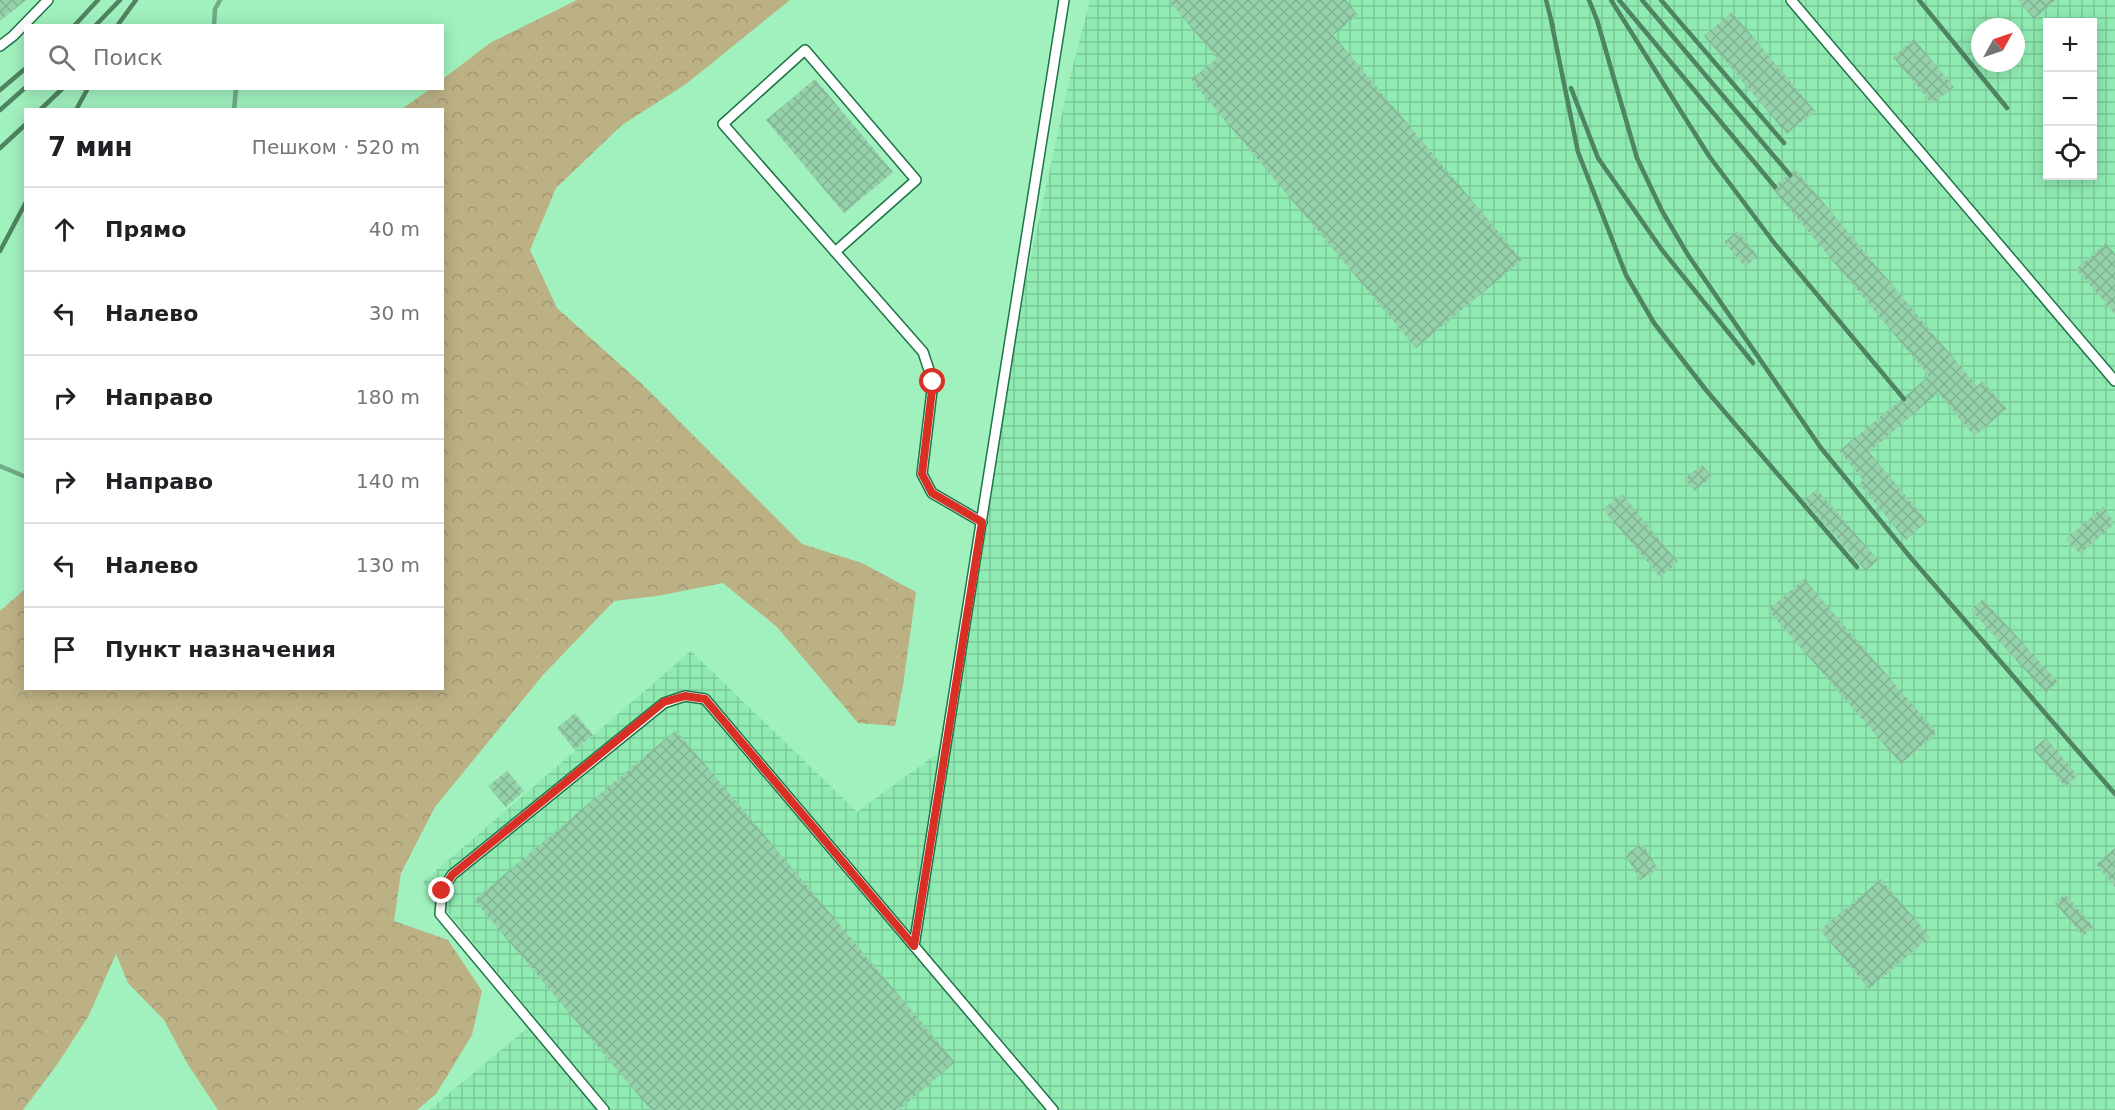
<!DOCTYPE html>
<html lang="ru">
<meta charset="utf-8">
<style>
body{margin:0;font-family:"DejaVu Sans",sans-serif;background:#f6f6f6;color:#202124}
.controls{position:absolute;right:18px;top:18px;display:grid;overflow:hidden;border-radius:0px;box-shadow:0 3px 15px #0003}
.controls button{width:54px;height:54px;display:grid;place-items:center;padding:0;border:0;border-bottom:2px solid #e0e0e0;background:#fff;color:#202124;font:30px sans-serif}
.compass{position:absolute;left:1971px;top:18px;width:54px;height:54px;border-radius:50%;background:#fff;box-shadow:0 3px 15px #0003;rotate:50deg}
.stop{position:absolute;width:18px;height:18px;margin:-14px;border:4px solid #d93025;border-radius:50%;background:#fff}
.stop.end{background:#d93025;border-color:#fff;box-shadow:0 2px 6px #0008}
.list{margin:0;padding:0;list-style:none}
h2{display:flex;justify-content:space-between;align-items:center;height:78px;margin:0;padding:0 24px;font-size:26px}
h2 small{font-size:20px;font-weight:400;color:#757577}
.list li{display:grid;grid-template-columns:39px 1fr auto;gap:18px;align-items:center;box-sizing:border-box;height:84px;padding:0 24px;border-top:2px solid #e0e0e0}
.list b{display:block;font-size:22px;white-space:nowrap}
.list em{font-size:20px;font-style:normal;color:#757577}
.icon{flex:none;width:33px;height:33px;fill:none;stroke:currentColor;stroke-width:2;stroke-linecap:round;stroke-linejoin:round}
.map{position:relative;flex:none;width:2115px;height:1110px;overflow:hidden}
.search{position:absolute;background:#fff;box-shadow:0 3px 15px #0003;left:24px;top:24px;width:420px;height:66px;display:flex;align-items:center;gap:15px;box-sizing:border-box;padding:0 21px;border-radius:0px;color:#757577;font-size:22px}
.panel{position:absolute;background:#fff;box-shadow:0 3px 15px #0003;left:24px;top:108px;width:420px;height:582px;border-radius:0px}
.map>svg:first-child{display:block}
.industrial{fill:url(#industrial-grid);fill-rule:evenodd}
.forest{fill:url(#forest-crowns)}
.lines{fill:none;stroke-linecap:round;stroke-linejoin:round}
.stream{stroke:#71ab87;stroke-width:4.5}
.building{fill:url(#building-cross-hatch)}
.lane-casing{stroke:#1e7448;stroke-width:12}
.lane{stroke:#fff;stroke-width:9}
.rail{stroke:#4e8462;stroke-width:4.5}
.route{stroke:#d93025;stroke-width:8}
</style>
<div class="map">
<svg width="2115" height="1110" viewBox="0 0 2115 1110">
<defs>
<pattern id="industrial-grid" width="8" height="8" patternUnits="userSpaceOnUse" patternTransform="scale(1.5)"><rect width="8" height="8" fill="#90ebb3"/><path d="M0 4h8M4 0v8" fill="none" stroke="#7ac999"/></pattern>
<pattern id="forest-crowns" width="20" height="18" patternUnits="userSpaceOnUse" patternTransform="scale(1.5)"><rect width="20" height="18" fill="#bcb185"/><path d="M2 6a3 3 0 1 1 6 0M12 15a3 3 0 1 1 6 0" fill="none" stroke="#a09872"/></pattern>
<pattern id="building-cross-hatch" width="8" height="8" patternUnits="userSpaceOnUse" patternTransform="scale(1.5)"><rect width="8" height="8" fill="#95d1aa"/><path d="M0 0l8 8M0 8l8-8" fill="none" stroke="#7fb391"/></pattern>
</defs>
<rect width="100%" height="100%" fill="#a0f1be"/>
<path class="industrial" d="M1090,0H2115V1110H429L537,1020L423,882L691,651L857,812L938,753L1007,366L1070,77ZM2048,22H2092V176H2048ZM1980,27H2016V63H1980Z"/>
<path class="forest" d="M577,0H790L686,84L622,125L556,188L530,250L557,308L642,384L802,544L862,563L916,592L903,685L895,726L858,723L777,627L723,583L657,596L614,601L543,675L435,807L401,873L394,921L448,940L482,991L472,1035L436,1094L417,1110H218L187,1063L164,1020L128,983L116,954L88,1017L56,1066L23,1110H0V611L25,589L26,688H442V110L402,109L430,89L442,88L443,79L490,43Z"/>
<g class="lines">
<path class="stream" d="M214,26L215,9L220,0
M234,110L236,88
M0,466L26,477"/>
</g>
<path class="building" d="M0,0H26L0,21Z
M1168,0H1346L1358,15L1333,35L1522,260L1416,348L1191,80L1217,58Z
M2018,0H2056L2034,19Z
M1732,12L1815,111L1787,134L1704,36Z
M1914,39L1954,87L1932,104L1893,57Z
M815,79L893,172L844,213L766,120Z
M1795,169L1977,386L1983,381L2007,409L1974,436L1938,393L1869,452L1927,521L1906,540L1859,484L1863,480L1839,451L1929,376L1772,188Z
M1738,231L1758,256L1745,267L1724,242Z
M2106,243L2115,254V314L2076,269Z
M1702,465L1712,477L1695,491L1684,479Z
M1817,489L1878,560L1866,571L1804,500Z
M1622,494L1678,562L1660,577L1603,509Z
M2103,507L2115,523L2080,554L2066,539Z
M1804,579L1937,733L1901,764L1768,610Z
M1983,599L2058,682L2046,693L1971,610Z
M575,713L593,735L575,750L557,728Z
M676,730L955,1062L899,1110H651L474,900Z
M2046,738L2078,776L2065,787L2033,749Z
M507,771L524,791L506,807L488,786Z
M1643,844L1658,869L1640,880L1625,854Z
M2115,848V887L2096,864Z
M1881,879L1930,937L1869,989L1820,930Z
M2065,894L2094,927L2083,936L2055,903Z"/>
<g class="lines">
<defs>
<path id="lane" d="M1791,0L2115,381
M0,46L13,36L48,0
M835,252L916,180L805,50L723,124L923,352L933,382L922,474L932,493L982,522
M914,946L1064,0
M604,1110L440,914L442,891L452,875L664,703L685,696L705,699L1053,1110"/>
</defs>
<use href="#lane" class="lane-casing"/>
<use href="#lane" class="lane"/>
<path class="rail" d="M1546,0L1553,27
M1589,0L1597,20L1637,158L1662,211L1688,255L1821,448L1911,558L2115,794
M1611,0L1709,156L1775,244L1904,399
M1619,0L1775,187
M1642,0L1790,175
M1661,0L1784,143
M1919,0L2007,108
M1551,20L1578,152L1626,275L1654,323L1706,390L1857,567
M74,26L98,0
M95,26L120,0
M117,26L136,0
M1571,88L1598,158L1662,250L1753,363
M0,90L26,68
M0,110L26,87
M40,110L63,88
M76,110L88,88
M0,148L26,124
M0,251L26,202"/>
</g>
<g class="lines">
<path class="route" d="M442,891L452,875L664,702L685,696L705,699L914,946L982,522L932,493L922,474L933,382"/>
</g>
</svg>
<div class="controls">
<button>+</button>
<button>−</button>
<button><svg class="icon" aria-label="locate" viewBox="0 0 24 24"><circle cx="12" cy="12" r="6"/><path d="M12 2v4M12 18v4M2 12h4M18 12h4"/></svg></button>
</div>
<svg class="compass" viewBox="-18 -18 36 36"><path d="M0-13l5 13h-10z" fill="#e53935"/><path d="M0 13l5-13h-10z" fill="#757577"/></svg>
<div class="stop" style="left:933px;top:382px"></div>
<div class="stop end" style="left:442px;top:891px"></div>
<div class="search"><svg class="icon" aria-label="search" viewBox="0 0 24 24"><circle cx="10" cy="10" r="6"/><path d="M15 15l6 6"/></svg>Поиск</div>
<section class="panel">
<h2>7 мин<small>Пешком · 520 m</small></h2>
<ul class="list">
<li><svg class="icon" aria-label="ahead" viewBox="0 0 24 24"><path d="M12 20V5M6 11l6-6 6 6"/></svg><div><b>Прямо</b></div><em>40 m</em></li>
<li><svg class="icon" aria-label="left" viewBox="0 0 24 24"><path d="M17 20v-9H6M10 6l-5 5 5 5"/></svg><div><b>Налево</b></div><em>30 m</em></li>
<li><svg class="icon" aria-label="right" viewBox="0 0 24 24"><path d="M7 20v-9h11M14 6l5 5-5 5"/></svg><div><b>Направо</b></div><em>180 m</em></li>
<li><svg class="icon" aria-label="right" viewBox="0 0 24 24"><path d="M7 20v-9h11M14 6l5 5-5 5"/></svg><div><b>Направо</b></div><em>140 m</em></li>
<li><svg class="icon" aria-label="left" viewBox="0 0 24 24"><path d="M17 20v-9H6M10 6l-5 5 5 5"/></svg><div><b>Налево</b></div><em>130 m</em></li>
<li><svg class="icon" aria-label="arrive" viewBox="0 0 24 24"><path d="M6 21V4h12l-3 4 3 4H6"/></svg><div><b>Пункт назначения</b></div></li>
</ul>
</section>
</div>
